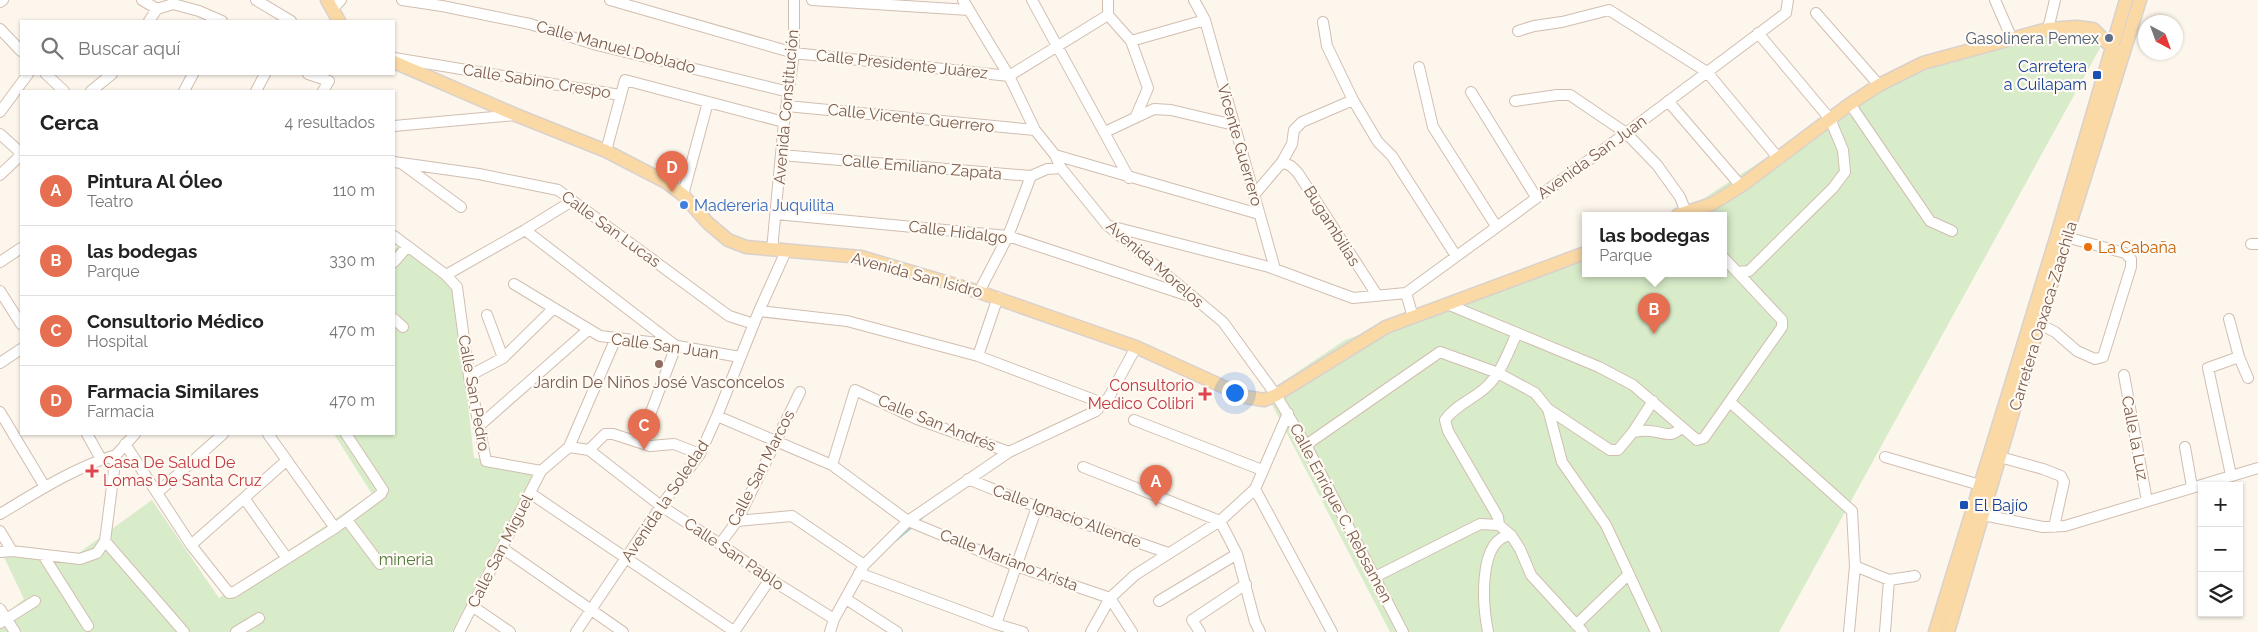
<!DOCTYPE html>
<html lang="es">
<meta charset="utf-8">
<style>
body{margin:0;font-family:Raleway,sans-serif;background:#f6f6f6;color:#222}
.controls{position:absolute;right:15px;bottom:15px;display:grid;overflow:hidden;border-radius:0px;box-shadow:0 1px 4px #0004}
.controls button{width:45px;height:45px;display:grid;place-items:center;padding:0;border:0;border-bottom:1px solid #e0e0e0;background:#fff;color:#222;font:25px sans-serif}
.compass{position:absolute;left:2138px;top:15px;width:45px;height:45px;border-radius:50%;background:#fff;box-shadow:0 1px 4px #0004;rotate:139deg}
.you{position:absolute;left:1234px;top:392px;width:18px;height:18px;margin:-12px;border:4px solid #fff;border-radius:50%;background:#1a73e8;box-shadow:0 0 0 8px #1a73e833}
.badge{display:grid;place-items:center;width:32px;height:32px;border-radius:50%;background:#e76f51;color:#fff;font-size:16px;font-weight:700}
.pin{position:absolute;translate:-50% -41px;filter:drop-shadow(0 1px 2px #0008)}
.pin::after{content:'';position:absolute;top:26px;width:18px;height:15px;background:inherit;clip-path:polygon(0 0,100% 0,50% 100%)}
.popup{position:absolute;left:1582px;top:212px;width:145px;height:65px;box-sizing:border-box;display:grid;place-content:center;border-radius:0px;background:#fff;filter:drop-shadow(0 1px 4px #0005);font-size:16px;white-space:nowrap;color:#767676}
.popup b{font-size:19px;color:#222}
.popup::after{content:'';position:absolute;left:50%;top:100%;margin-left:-10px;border:10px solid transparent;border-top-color:#fff}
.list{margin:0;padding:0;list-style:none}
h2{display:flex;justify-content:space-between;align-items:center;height:65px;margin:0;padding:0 20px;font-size:21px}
h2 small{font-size:16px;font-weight:400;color:#767676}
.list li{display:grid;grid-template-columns:32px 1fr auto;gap:15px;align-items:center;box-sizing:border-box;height:70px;padding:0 20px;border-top:1px solid #e0e0e0}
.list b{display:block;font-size:19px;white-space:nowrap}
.list p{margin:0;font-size:16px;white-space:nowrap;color:#767676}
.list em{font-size:16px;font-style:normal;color:#767676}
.icon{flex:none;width:28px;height:28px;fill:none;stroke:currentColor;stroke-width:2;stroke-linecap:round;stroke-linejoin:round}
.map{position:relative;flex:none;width:2258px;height:632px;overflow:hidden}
.search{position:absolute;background:#fff;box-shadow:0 1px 4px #0004;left:20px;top:20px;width:375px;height:55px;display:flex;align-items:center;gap:12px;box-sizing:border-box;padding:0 18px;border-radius:0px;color:#767676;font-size:19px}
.panel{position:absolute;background:#fff;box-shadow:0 1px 4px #0004;left:20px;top:90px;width:375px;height:345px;border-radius:0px}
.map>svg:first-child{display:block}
.green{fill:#d8ecc9}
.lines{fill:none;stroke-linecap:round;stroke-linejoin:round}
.stream{stroke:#a5d3da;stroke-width:2.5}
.minor-casing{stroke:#d1beb0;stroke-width:12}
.major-casing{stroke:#dad1cd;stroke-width:15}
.minor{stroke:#fff;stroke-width:10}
.major{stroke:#fbd9a5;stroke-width:12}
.service-dot{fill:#5c6f8a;stroke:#fffaf3;stroke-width:2}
.transit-dot{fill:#1a4fb4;stroke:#fffaf3;stroke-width:2}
.shop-dot{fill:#3f7fe0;stroke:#fffaf3;stroke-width:2}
.food-dot{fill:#e8710a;stroke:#fffaf3;stroke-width:2}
.education-dot{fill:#8d6e63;stroke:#fffaf3;stroke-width:2}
.health-dot{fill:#e0444e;stroke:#fffaf3;stroke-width:2}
.labels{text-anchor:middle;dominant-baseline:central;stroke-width:4.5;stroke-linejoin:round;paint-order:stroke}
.service-label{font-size:16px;fill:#4e5e75;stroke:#fffaf3;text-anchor:end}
.street-label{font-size:16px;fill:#7a5c4d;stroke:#fffaf3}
.transit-label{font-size:16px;fill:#164399;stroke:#fffaf3;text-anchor:end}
.shop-label{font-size:16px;fill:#366cbe;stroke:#fffaf3;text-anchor:start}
.food-label{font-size:16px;fill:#c56008;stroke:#fffaf3;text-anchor:start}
.education-label{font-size:16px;fill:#785e54;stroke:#fffaf3}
.health-label{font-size:16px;fill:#be3a42;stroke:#fffaf3;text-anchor:end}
.park-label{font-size:16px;fill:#537a41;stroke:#fffaf3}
</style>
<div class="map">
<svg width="2258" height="632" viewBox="0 0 2258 632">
<rect width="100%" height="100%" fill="#fdf6ec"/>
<path class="green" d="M2045,29L2105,39L1779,632H1390L1266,393L1345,340L1585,253V273H1723V215H1678L1879,85Z
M398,246L455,288L474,458L537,466L452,632H0V618L24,599L1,551L69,560L152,500L219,598L372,494L334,434H394V250Z"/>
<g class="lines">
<path class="stream" d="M917,522L926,514
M896,540L913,526"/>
<defs>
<path id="minor" d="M142,0L157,9
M256,0L291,21
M402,0L442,6L530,24L597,45L789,92
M610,0L794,53L1009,76L1108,15
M812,0L969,10
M963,0L1009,76L1035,130L1055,155L1061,168L1107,225L1223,322L1276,395L1306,445L1403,632
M1032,0L1129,178
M1108,0V15L1131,41L1148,88L1136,116
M1194,0L1205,20L1275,269
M1995,0L2012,39
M0,2L3,0
M157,9L173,4L199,11L222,21
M332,10L341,0
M1816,13L1879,85
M149,21L157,9
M1323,22L1327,46L1353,100L1378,142L1392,156L1456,256
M0,29L21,51
M2048,29L2055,0
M1518,31L1534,26L1562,22L1609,10L1707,72L1779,159
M1131,41L1205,20
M394,58L620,95
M1419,67L1433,127L1496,226
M46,74L64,91
M308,74L329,81L323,91
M91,91L112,74
M184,91L193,74
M256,91L265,74
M1471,92L1536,197
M1515,101L1557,95H1570L1626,133L1657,165L1680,197L1687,215
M1668,101L1741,186
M1850,104L1930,221L1952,231
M787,106L1035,130
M0,112L28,74
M394,126L515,115
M1105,132L1154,109L1171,110L1234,125
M0,134L21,153
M606,151L625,80L784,122
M781,155L1031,176L1047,169L1061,168
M1055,155L1259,214
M394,162L479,174L558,190L729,316L754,324
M1282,162L1291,166L1298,173L1377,295
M401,163L461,207
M0,175L21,155
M683,195L708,102
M1254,195L1282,162L1292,144L1294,130L1302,122L1353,100
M776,214L1008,236L1186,295
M1110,226L1269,267L1353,298L1406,293
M525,230L676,346L640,441
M394,236L446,275L457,287L469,376L486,461L541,471
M2251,244H2258
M772,250L784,122L794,53V0
M0,262L21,248
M394,262L407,247
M1737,272L1749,271L1833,188L1845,172L1843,150L1830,119L1758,33
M446,275L525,230L572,201
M514,284L600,336L666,344L740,357
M0,291L21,324
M979,292L1008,236L1031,176
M1447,304L1599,367L1633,385L1697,440L1704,438L1782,327V320L1723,257
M759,311L847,321L978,356L1105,404
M487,315L503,358
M1413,317L1406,293L1626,133L1786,13L1788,0
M394,319L403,327
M2229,319L2239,357L2208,368L2231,475
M2039,324L2055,332L2077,351L2095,359L2103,357L2131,267V259L2125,253L2066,237
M978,356L998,297
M2239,357L2248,378
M0,363L21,349
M2124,375L2147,501
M469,376L503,358L554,308
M1730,402L1852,511L1855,566L1849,632
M1548,409L1610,450H1618L1633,432C1639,431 1645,430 1650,431C1663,432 1670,439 1681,428
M0,412L45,487
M717,416L832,465L908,521L1016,566L1110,598L1132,632
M1134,420L1262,470
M479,426L588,330
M1633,432L1653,401
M87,434L101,459
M268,434L335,528
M125,444L191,545L229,593L234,592L335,528L381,494L383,490L346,434
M1306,445L1440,352L1498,373L1535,393L1548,409L1562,462L1606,525L1656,632
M569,447L616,338
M2185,447L2192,487
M589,450L661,506L720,544L770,579L834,619
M1885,457L1980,485
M2000,457L2043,469L2061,476L2064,482L2054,527
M832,465L855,390L917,419L1009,452
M1083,467L1220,521L1237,554L1255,622L1260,632
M968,479L1037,507L1168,553
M1255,489L1332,632
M157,493L223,434
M530,493L735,632
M244,498L286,557
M0,514C37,492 75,467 116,455
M1983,515L2043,527L2065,526L2258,468
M347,520L380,564
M737,521L792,516L864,565
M1499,525L1498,517L1448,431L1445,420C1455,406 1471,400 1484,389C1501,375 1508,352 1517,333
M0,531L12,551
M105,541L184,632
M720,544L737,521L800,392
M191,545L286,461
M502,548L623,632
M0,552L12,551L80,559L97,553L105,541L116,455L135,434
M43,555L88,626
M1855,566L1889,580L1915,576
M859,573L996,624L1023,632
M1375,577L1480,524L1499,525L1511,535L1520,549L1531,575L1583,632
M846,599L897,632
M1159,601L1237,554
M472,606L510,632
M0,609L15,632
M0,623L35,601
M996,624L1037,507
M1576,625L1629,574
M236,632L259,618
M459,632L541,471L569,447L589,450L605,434H613L650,446L674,444L700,454
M576,632L661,506L700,454L717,416L759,311L786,251
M734,632L770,579
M830,632L834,619L864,565L908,521L1009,452L1096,411L1109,397L1136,347
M1091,632L1110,598L1135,575L1220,521L1255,489L1288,413
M1200,632L1192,620L1246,584
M1488,632C1483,607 1477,539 1511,535
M1885,632L1889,580"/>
<path id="major" d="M327,0L339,21
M394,62L516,115L606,151L666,182L683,195L708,223L728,240L746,247L861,257L979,292L1136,347L1246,397L1264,400L1276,395L1386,327L1585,253
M1678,215L1712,204L1741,186L1850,104L1879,85L1923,63L2048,29L2076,27L2093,29L2116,51
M1935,632L2057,235L2126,0
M1948,632L2039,324L2140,0"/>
</defs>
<use href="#minor" class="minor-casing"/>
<use href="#major" class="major-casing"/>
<use href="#minor" class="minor"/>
<use href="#major" class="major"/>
</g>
<circle class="service-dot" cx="2109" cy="38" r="5"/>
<g class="transit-dot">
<rect x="2092" y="70" width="10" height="10" rx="2.5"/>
<rect x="1959" y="500" width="10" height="10" rx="2.5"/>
</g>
<circle class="shop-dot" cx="684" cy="205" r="5"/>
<circle class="food-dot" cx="2088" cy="247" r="5"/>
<circle class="education-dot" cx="659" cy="364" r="5"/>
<g class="health-dot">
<path d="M1202.5 386.5h5v5h5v5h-5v5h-5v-5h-5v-5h5z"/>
<path d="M89.5 463.5h5v5h5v5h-5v5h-5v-5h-5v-5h5z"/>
</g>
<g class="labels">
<g class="service-label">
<text x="2099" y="38">Gasolinera Pemex</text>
</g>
<g class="street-label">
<text transform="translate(616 47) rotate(15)">Calle Manuel Doblado</text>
<text transform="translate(902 64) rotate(6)">Calle Presidente Juárez</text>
<text transform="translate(537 81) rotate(9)">Calle Sabino Crespo</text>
<text transform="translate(786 107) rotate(-85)">Avenida Constitución</text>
<text transform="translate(911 118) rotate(6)">Calle Vicente Guerrero</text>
<text transform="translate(1240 145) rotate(74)">Vicente Guerrero</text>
<text transform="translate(1592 157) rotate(-36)">Avenida San Juan</text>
<text transform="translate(922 167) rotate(5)">Calle Emiliano Zapata</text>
<text transform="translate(1332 226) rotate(58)">Bugambilias</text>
<text transform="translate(611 229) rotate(36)">Calle San Lucas</text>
<text transform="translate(958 232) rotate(7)">Calle Hidalgo</text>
<text transform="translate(1155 264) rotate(41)">Avenida Morelos</text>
<text transform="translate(917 275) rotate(15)">Avenida San Isidro</text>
<text transform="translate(2043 316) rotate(-73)">Carretera Oaxaca-Zaachila</text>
<text transform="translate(665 346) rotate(8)">Calle San Juan</text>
<text transform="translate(474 393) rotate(80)">Calle San Pedro</text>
<text transform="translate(937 423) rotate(22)">Calle San Andrés</text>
<text transform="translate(2135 438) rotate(79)">Calle la Luz</text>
<text transform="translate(761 468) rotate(-63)">Calle San Marcos</text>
<text transform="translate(665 501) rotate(-56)">Avenida la Soledad</text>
<text transform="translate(1341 513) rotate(62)">Calle Enrique C. Rebsamen</text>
<text transform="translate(1067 516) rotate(20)">Calle Ignacio Allende</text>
<text transform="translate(500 551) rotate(-63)">Calle San Miguel</text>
<text transform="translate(734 554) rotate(34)">Calle San Pablo</text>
<text transform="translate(1009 560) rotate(21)">Calle Mariano Arista</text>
</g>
<g class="transit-label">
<text x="2087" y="66">Carretera<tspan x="2087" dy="18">a Cuilapam</tspan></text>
<text x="1974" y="505" text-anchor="start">El Bajío</text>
</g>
<g class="shop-label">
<text x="694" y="205">Madereria Juquilita</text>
</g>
<g class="food-label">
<text x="2098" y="247">La Cabaña</text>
</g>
<g class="education-label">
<text x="659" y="382">Jardin De Niños José Vasconcelos</text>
</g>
<g class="health-label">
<text x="1194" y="385">Consultorio<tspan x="1194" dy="18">Medico Colibri</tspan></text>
<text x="103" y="462" text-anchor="start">Casa De Salud De<tspan x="103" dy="18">Lomas De Santa Cruz</tspan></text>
</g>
<g class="park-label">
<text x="406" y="559">mineria</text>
</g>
</g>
</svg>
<div class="controls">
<button>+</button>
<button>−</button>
<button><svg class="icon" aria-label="layers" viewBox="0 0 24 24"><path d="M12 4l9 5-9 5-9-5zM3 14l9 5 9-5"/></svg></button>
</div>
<svg class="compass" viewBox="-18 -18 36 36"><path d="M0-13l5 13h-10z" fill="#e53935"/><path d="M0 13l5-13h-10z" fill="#767676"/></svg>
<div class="you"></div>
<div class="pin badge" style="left:1156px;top:506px">A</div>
<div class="pin badge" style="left:1654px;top:334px">B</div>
<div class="popup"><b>las bodegas</b>Parque</div>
<div class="pin badge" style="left:644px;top:450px">C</div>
<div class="pin badge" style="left:672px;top:192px">D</div>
<div class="search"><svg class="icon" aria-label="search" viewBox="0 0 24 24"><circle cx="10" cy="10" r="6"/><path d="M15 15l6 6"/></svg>Buscar aquí</div>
<section class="panel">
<h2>Cerca<small>4 resultados</small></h2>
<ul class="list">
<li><span class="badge">A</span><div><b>Pintura Al Óleo</b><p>Teatro</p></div><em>110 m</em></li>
<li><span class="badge">B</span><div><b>las bodegas</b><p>Parque</p></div><em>330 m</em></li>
<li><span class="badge">C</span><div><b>Consultorio Médico</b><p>Hospital</p></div><em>470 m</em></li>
<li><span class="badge">D</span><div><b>Farmacia Similares</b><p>Farmacia</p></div><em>470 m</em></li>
</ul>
</section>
</div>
